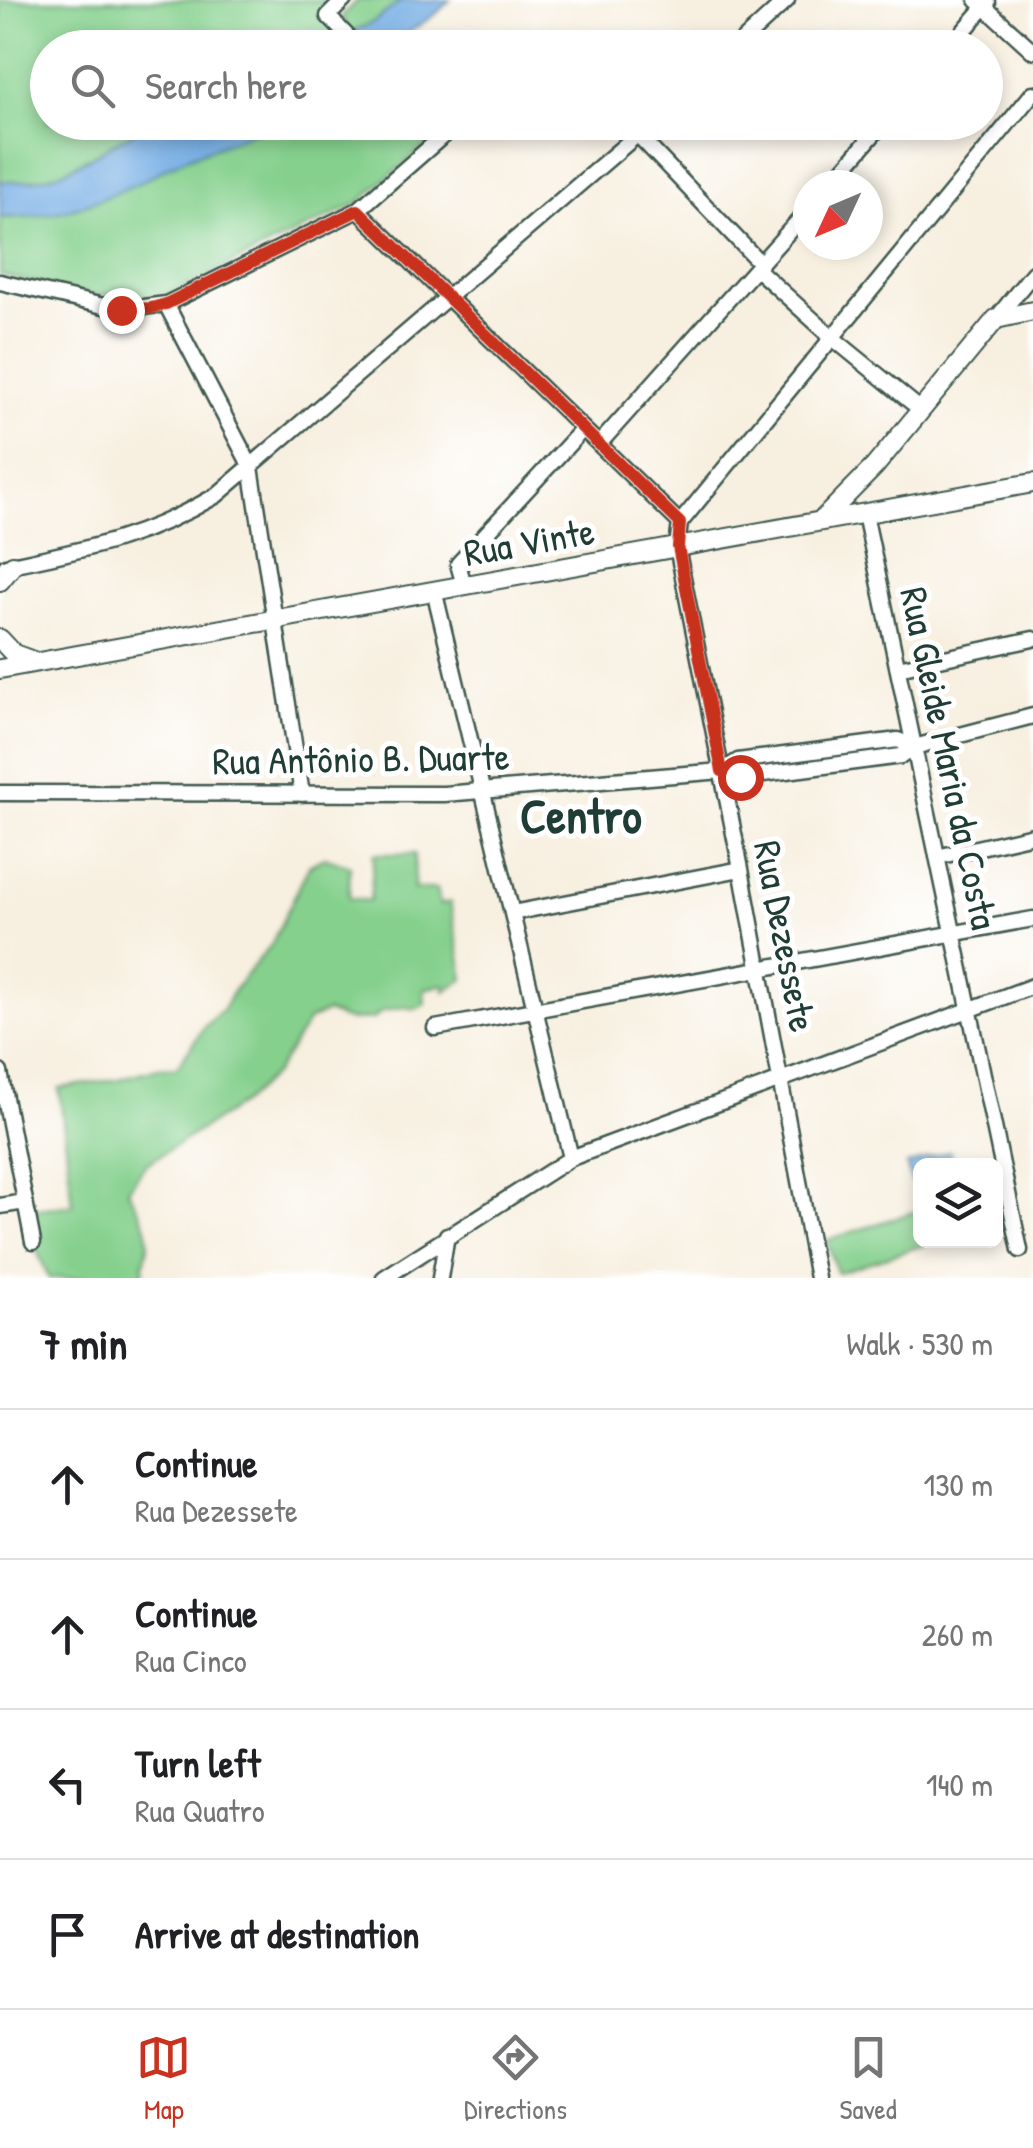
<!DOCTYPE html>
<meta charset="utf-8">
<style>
body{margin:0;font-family:"Patrick Hand",sans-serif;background:#f2f2f2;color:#202124}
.controls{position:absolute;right:30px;bottom:30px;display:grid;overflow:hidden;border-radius:15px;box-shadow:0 5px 15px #0003}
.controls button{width:90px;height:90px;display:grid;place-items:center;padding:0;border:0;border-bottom:2px solid #e0e0e0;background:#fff;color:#202124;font:50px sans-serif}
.compass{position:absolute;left:793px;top:170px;width:90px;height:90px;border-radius:50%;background:#fff;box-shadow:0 5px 15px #0003;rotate:226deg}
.stop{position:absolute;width:30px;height:30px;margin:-22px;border:8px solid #c8321e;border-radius:50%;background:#fff}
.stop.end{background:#c8321e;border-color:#fff;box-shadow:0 2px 10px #0008}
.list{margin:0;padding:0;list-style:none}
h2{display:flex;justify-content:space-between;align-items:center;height:130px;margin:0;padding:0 40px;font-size:42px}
h2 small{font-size:32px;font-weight:400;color:#757577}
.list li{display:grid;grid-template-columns:65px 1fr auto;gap:30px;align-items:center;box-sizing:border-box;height:150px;padding:0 40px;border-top:2px solid #e0e0e0}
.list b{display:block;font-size:38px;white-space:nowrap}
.list p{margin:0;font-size:32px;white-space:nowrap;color:#757577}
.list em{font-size:32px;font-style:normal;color:#757577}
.icon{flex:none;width:55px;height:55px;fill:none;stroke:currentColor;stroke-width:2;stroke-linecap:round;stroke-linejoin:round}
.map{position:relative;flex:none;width:1033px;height:1278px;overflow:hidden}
.search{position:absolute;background:#fff;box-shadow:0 5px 15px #0003;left:30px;right:30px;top:30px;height:110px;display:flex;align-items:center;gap:25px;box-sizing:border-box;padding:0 35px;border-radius:55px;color:#757577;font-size:38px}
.sheet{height:730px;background:#fff}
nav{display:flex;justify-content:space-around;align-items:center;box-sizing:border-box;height:140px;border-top:2px solid #e0e0e0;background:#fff;font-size:28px;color:#757577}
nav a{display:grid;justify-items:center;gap:5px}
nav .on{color:#c8321e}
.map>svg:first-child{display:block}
.green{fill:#85d08d;stroke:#528660;stroke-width:2.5}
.water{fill:#74ade4;stroke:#4a758c;stroke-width:2.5}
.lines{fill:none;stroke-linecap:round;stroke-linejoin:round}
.minor-casing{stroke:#3f584e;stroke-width:19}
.major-casing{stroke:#3f584e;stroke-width:22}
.minor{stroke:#fff;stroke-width:14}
.major{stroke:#fff;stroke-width:18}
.route{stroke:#c8321e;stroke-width:12}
.labels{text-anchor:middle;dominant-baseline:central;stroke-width:10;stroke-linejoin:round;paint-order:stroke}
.street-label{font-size:38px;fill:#1f3d34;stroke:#fff}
.district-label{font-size:48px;font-weight:bold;fill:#1f3d34;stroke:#fff}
</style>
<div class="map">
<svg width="1033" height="1278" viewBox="0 0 1033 1278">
<rect width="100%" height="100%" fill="#fff"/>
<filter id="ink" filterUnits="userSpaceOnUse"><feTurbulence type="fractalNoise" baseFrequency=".01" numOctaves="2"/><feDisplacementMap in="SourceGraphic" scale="20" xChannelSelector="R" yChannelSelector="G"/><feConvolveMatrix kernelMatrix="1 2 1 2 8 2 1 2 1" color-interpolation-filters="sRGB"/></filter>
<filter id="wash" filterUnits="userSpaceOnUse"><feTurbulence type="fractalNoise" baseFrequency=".0048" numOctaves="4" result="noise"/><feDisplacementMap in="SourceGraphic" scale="40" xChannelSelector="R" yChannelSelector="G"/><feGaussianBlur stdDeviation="2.25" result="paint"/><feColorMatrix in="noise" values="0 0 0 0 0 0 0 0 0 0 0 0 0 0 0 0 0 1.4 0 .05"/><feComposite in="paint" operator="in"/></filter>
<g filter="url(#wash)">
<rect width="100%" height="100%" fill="#f7efdf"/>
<path class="green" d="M0,0H335L322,13L346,34L312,48H48V122L153,123C97,146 66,187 0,181Z
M358,0H402L372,23L349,33L342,15Z
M270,123H428L439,134L357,204L160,298C106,302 53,286 0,275V217C51,220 96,203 142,181C156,174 170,165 184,159C214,147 242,139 270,123Z
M374,854H415L414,889H436L440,905L450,902L464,979L445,991V984L424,989L425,1004L416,1009L404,1007L382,1011L373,1019L348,1020L326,1012L309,1020L275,1073L244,1102L145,1165L128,1190C136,1206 150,1226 148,1245C147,1258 141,1264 144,1278H49L33,1242L27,1210L73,1205L59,1088L119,1079L158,1068L177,1067L204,1027L222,1010L236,987L271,945L309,866L325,857L350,866L349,898L370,901Z
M920,1210V1240L936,1241L837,1273L827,1240Z"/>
<path class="water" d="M402,0H450L437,13L388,47L315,48L374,22Z
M153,123H270C242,139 214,147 184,159C170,165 156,174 142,181C96,203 51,220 0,217V181C66,187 97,146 153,123Z
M950,1151L955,1165L920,1166V1183L913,1185L906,1165Z"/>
</g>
<g filter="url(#ink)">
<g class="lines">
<defs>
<path id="minor" d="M344,0L328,16L359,48
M977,0L1033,51
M735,48L787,0
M949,48L988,3
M638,135L761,264
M830,185L884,122
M358,210L680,523
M757,269L834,339L921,410
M0,282L121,310L166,304L358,210L445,134L434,122
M166,304L251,467L302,794
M996,319L1033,273
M599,444L808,210
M865,514L1020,1250
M680,523L677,547L741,869L817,1278
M680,523L1033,93
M6,566C88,549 143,539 217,495L652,122
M464,585L458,564L583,429
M434,590L571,1158
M898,668L1033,639
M722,771L738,761L898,740L914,747
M0,793L444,794L722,771L741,777L901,756L914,747L1033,716
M937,857L1033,835
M512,913L741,869
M435,1028L1033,919
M0,1072L33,1242
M0,1206L25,1202
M384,1278L571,1158L1033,986
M440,1278L447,1235"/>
<path id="major" d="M821,521L875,466L996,319L1033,311
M0,581L13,565
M0,639L14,654L36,662
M0,669L1033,483"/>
</defs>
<use href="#minor" class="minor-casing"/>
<use href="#major" class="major-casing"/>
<use href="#minor" class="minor"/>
<use href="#major" class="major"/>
</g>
</g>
<g class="lines" filter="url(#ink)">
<path class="route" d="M121,310L151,308L166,304L358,210L680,523L678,547L722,771L740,777"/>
</g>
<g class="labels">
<g class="street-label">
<text transform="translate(529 541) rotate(-10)">Rua Vinte</text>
<text transform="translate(361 758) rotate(-1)">Rua Antônio B. Duarte</text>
<text transform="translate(950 758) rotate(78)">Rua Gleide Maria da Costa</text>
<text transform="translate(786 936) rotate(79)">Rua Dezessete</text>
</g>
<g class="district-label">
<text x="581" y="815">Centro</text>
</g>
</g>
</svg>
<div class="controls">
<button><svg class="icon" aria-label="layers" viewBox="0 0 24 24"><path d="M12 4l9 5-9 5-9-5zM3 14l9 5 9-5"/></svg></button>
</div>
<svg class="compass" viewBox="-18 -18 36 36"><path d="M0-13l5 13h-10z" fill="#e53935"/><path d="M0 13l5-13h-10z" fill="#757577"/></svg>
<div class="stop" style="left:740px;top:777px"></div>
<div class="stop end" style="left:121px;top:310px"></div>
<div class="search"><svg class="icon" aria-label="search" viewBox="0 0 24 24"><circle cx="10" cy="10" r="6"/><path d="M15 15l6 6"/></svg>Search here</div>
</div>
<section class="sheet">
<h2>7 min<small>Walk · 530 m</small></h2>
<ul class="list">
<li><svg class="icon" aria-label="ahead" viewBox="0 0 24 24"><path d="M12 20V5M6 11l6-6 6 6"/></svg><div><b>Continue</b><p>Rua Dezessete</p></div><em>130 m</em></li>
<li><svg class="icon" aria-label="ahead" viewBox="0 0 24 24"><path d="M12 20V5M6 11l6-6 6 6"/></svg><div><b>Continue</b><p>Rua Cinco</p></div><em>260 m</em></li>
<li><svg class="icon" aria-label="left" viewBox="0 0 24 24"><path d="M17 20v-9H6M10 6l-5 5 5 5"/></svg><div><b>Turn left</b><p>Rua Quatro</p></div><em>140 m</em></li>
<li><svg class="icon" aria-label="arrive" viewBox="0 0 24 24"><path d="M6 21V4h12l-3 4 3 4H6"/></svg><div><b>Arrive at destination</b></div></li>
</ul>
</section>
<nav>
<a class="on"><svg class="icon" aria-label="map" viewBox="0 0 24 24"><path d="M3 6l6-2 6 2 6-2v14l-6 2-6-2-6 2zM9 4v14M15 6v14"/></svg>Map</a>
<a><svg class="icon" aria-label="directions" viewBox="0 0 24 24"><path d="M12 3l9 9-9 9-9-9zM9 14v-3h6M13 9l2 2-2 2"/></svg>Directions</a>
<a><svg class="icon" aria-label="saved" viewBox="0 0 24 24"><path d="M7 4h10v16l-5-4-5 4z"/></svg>Saved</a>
</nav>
